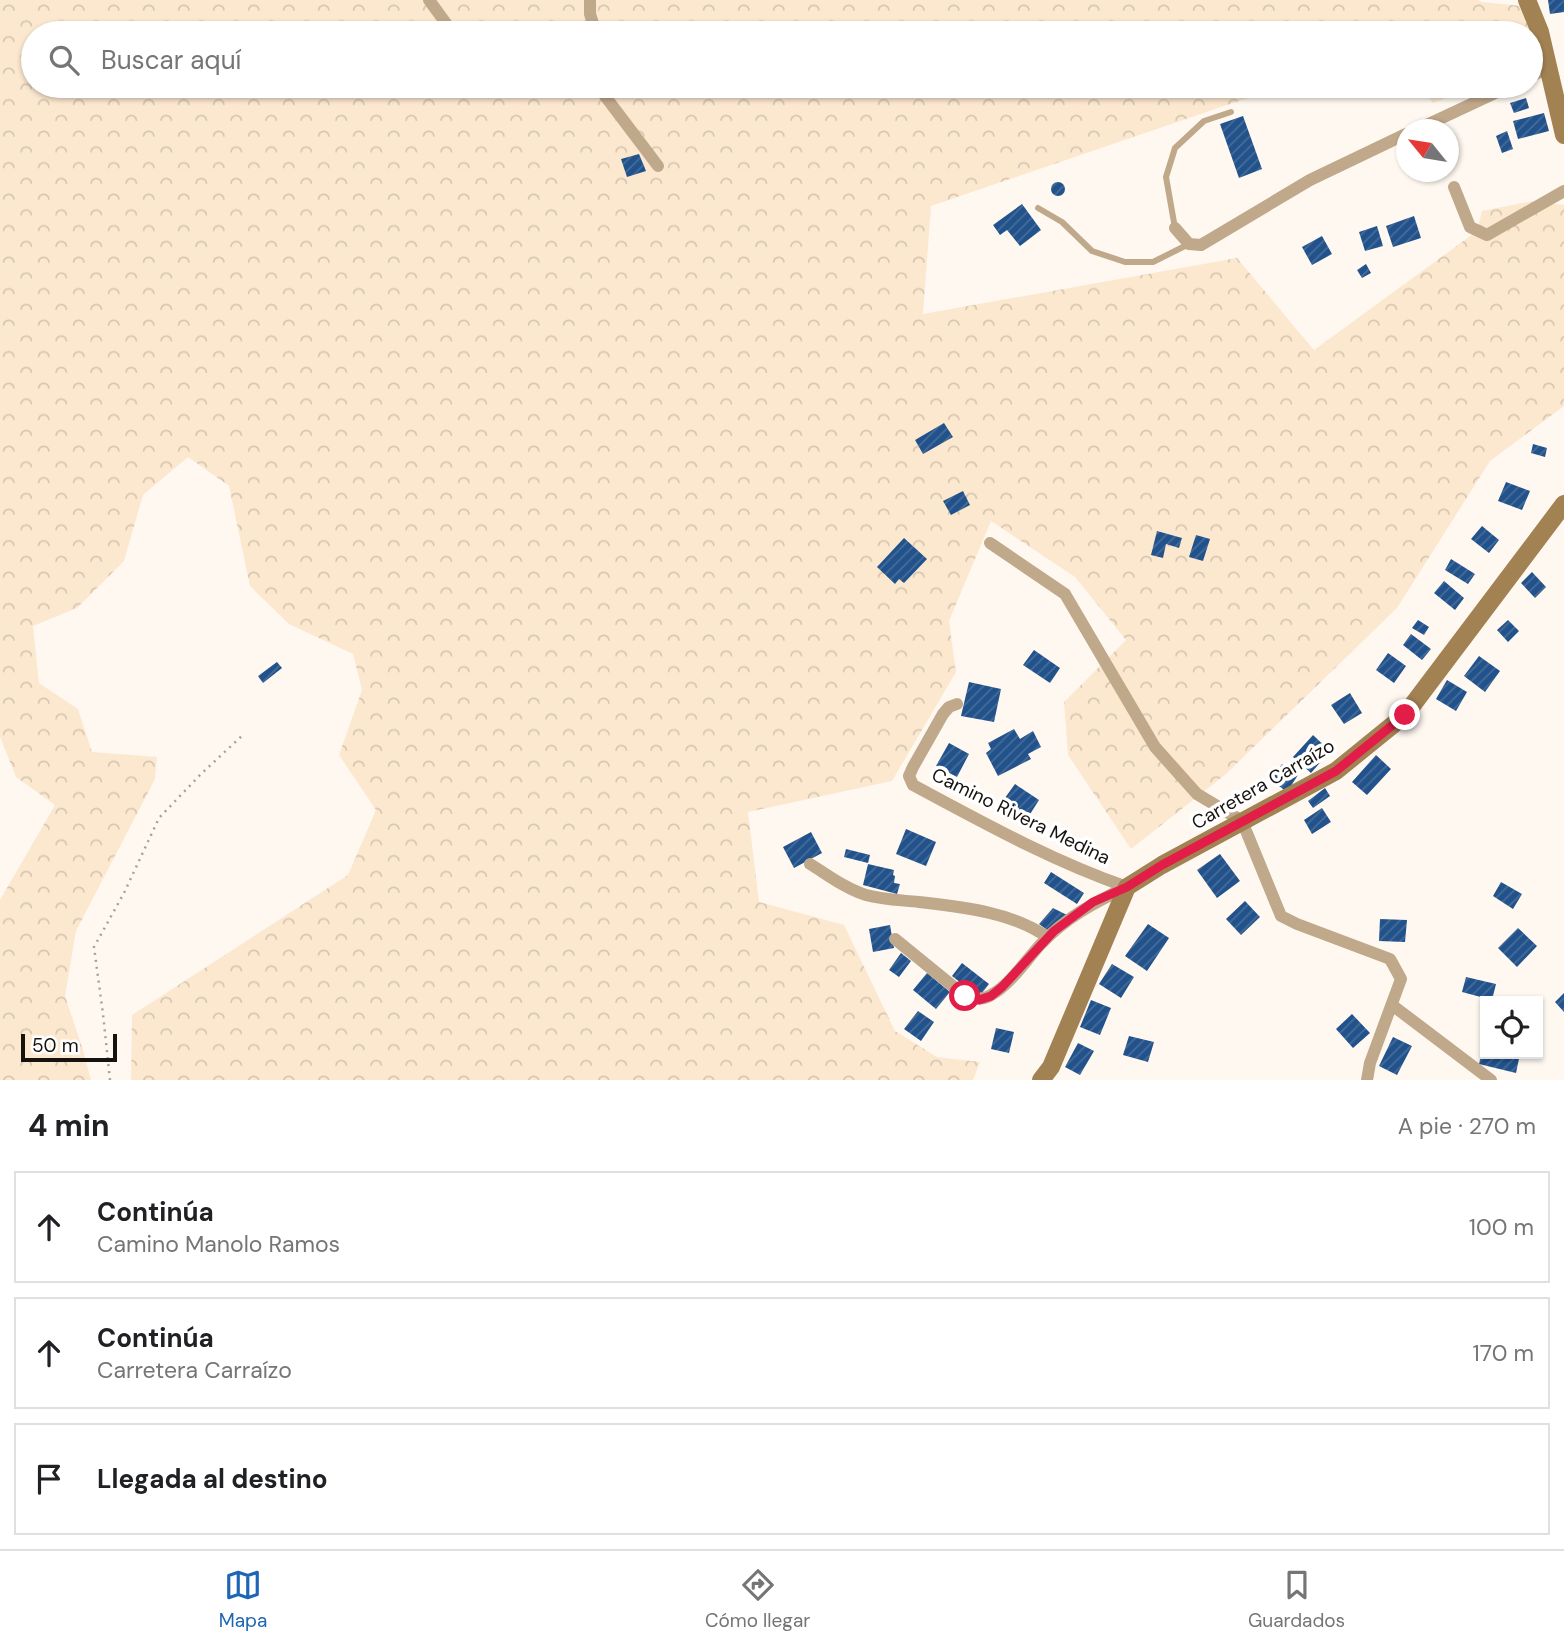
<!DOCTYPE html>
<html lang="es">
<meta charset="utf-8">
<style>
body{margin:0;font-family:"DM Sans",sans-serif;background:#f2f2f2;color:#202124}
.controls{position:absolute;right:21px;bottom:21px;display:grid;overflow:hidden;border-radius:0px;box-shadow:0 2px 5px #0004}
.controls button{width:63px;height:63px;display:grid;place-items:center;padding:0;border:0;border-bottom:2px solid #e0e0e0;background:#fff;color:#202124;font:35px sans-serif}
.compass{position:absolute;left:1396px;top:119px;width:63px;height:63px;border-radius:50%;background:#fff;box-shadow:0 2px 5px #0004;rotate:300deg}
.scale{position:absolute;left:21px;bottom:18px;width:96px;box-sizing:border-box;padding-left:7px;border:4px solid #16130f;border-top:0;font-size:19px;line-height:24px;white-space:nowrap;color:#16130f;-webkit-text-stroke:5px #fff;paint-order:stroke}
.stop{position:absolute;width:21px;height:21px;margin:-16px;border:5px solid #e11d48;border-radius:50%;background:#fff}
.stop.end{background:#e11d48;border-color:#fff;box-shadow:0 2px 7px #0008}
.list{margin:0;padding:0;list-style:none}
h2{display:flex;justify-content:space-between;align-items:center;height:91px;margin:0;padding:0 28px;font-size:30px}
h2 small{font-size:23px;font-weight:400;color:#757577}
.list li{display:grid;grid-template-columns:46px 1fr auto;gap:21px;align-items:center;box-sizing:border-box;height:112px;margin:0 14px 14px;padding:0 14px;border:2px solid #e0e0e0;border-radius:0px}
.list b{display:block;font-size:26px;white-space:nowrap}
.list p{margin:0;font-size:23px;white-space:nowrap;color:#757577}
.list em{font-size:23px;font-style:normal;color:#757577}
.icon{flex:none;width:38px;height:38px;fill:none;stroke:currentColor;stroke-width:2;stroke-linecap:round;stroke-linejoin:round}
.map{position:relative;flex:none;width:1564px;height:1080px;overflow:hidden}
.search{position:absolute;background:#fff;box-shadow:0 2px 5px #0004;left:21px;right:21px;top:21px;height:77px;display:flex;align-items:center;gap:18px;box-sizing:border-box;padding:0 24px;border-radius:38px;color:#757577;font-size:26px}
.sheet{height:469px;background:#fff}
nav{display:flex;justify-content:space-around;align-items:center;box-sizing:border-box;height:98px;border-top:2px solid #e0e0e0;background:#fff;font-size:19px;color:#757577}
nav a{display:grid;justify-items:center;gap:4px}
nav .on{color:#1e65b5}
.map>svg:first-child{display:block}
.forest{fill:url(#forest-crowns)}
.building{fill:url(#building-hatch)}
.lines{fill:none;stroke-linecap:round;stroke-linejoin:round}
.path{stroke:#a5a09a;stroke-width:2.5;stroke-dasharray:2 5;stroke-linecap:butt}
.lane{stroke:#c0a88a;stroke-width:6}
.street{stroke:#c0a88a;stroke-width:12}
.secondary{stroke:#a28153;stroke-width:18}
.route{stroke:#e11d48;stroke-width:9}
.labels{text-anchor:middle;dominant-baseline:central;stroke-width:7;stroke-linejoin:round;paint-order:stroke}
.street-label{font-size:19px;fill:#16130f;stroke:#fff}
</style>
<div class="map">
<svg width="1564" height="1080" viewBox="0 0 1564 1080">
<defs>
<pattern id="forest-crowns" width="20" height="18" patternUnits="userSpaceOnUse" patternTransform="scale(1.75)"><rect width="20" height="18" fill="#fce8cf"/><path d="M2 6a3 3 0 1 1 6 0M12 15a3 3 0 1 1 6 0" fill="none" stroke="#d7c6b1"/></pattern>
<pattern id="building-hatch" width="6" height="6" patternUnits="userSpaceOnUse" patternTransform="scale(1.75)"><rect width="6" height="6" fill="#21528c"/><path d="M-1 1l2-2M0 6l6-6M5 7l2-2" fill="none" stroke="#476c97"/></pattern>
</defs>
<rect width="100%" height="100%" fill="#fef8f1"/>
<path class="forest" d="M0,0H1478L1482,2L1522,6L1541,57L1531,61V33H33V86H1283L931,206L923,314L1237,258L1314,350L1477,231L1482,211L1533,201L1564,205V406L1490,461L1397,608L1226,774L1131,849L1068,755L1064,702L1126,640L1075,577L991,521L949,621L956,672L892,781L748,812L759,902L844,925L895,1031L937,1057L980,1062L973,1080H131L132,1015L348,875L376,810L339,755L362,690L353,654L289,624L250,586L229,486L188,457L143,495L124,561L77,608L33,626L39,683L78,709L92,752L157,757L155,779L76,931L65,996L83,1050L91,1080H0V900L55,805L16,777L0,737Z
M1419,86H1473L1433,103Z"/>
<path class="building" d="M1548,0H1564V12L1550,14Z
M1526,98L1529,108L1514,113L1510,103Z
M1544,113L1549,131L1518,139L1513,121Z
M1243,116L1262,169L1239,178L1220,124Z
M1507,131L1513,149L1502,153L1496,136Z
M639,154L646,171L627,177L621,159Z
M1051 189a7 7 0 1 1 14 0a7 7 0 1 1-14 0Z
M1022,204L1041,230L1020,246L1007,230L1000,235L993,225Z
M1414,216L1421,238L1393,247L1386,226Z
M1377,226L1383,246L1365,251L1359,232Z
M1322,236L1332,254L1312,265L1302,247Z
M1366,264L1371,273L1362,278L1357,270Z
M944,423L953,437L923,454L915,440Z
M1533,444L1547,448L1545,457L1531,453Z
M1506,482L1530,491L1522,510L1498,501Z
M963,491L970,505L951,515L943,501Z
M1482,526L1499,540L1489,553L1471,539Z
M1157,531L1182,538L1179,548L1166,544L1163,558L1151,555Z
M1196,535L1210,539L1203,561L1189,557Z
M904,538L927,559L904,583L899,579L895,584L877,567Z
M1451,559L1475,574L1468,584L1445,570Z
M1532,572L1546,587L1535,598L1521,583Z
M1444,581L1464,598L1455,610L1434,593Z
M1418,620L1429,627L1424,635L1412,628Z
M1508,620L1519,631L1508,642L1497,630Z
M1411,634L1431,649L1422,660L1403,645Z
M1034,650L1060,668L1050,683L1023,665Z
M1388,653L1406,666L1394,683L1376,670Z
M1479,656L1500,671L1485,692L1464,676Z
M277,662L282,668L263,683L258,676Z
M1447,680L1467,692L1456,711L1436,699Z
M969,682L1001,689L994,722L961,716Z
M1350,693L1362,713L1344,724L1331,705Z
M1014,729L1020,739L1033,731L1041,747L1028,754L1031,759L998,776L986,753L991,749L988,743Z
M1313,735L1330,751L1311,773L1293,757Z
M949,743L969,754L957,777L936,766Z
M1376,755L1391,769L1367,795L1352,782Z
M1282,764L1298,775L1287,792L1271,780Z
M1015,784L1039,800L1027,819L1002,802Z
M1325,788L1330,796L1313,808L1308,801Z
M1322,808L1331,822L1312,834L1304,820Z
M906,829L936,842L926,866L896,854Z
M811,832L822,853L794,868L783,847Z
M846,849L870,855L868,863L844,857Z
M1220,854L1240,881L1217,898L1197,870Z
M868,864L894,870L893,875L895,876L894,883L900,884L897,894L863,885Z
M1051,872L1084,893L1077,904L1044,883Z
M1501,882L1522,894L1513,909L1493,896Z
M1245,901L1260,917L1241,935L1226,919Z
M1053,908L1069,916L1050,932L1039,924Z
M1380,919L1407,920L1405,942L1379,941Z
M1148,924L1169,938L1147,971L1125,956Z
M890,925L894,948L873,952L869,929Z
M1518,928L1537,946L1517,967L1498,948Z
M901,953L911,961L899,977L889,970Z
M962,963L989,984L979,997L952,976Z
M1112,964L1134,977L1121,998L1099,984Z
M927,973L950,992L936,1009L913,990Z
M1466,977L1496,984L1492,1000L1462,992Z
M1564,993V1012L1555,1002Z
M1091,1000L1111,1008L1100,1035L1080,1027Z
M918,1011L934,1022L921,1041L904,1029Z
M1352,1014L1370,1033L1353,1048L1336,1029Z
M996,1028L1014,1032L1009,1053L991,1049Z
M1129,1036L1154,1042L1148,1062L1123,1055Z
M1393,1037L1412,1046L1397,1075L1379,1066Z
M1484,1041L1485,1054H1520L1516,1073L1479,1064Z
M1078,1043L1094,1051L1080,1075L1065,1067Z"/>
<g class="lines">
<path class="path" d="M110,1080L103,1014L94,947L124,893L159,818L201,774L244,734"/>
<path class="lane" d="M1038,208L1062,222L1092,251L1125,262H1153L1189,244
M1175,228L1166,177L1175,148L1204,121L1231,112"/>
<path class="street" d="M429,0L453,33
M590,0V14L596,33
M1531,76L1548,68
M600,86L605,96L658,166
M1416,130L1510,86
M1454,187L1470,227L1487,235L1564,191
M1175,228L1189,244L1201,245L1310,180L1406,134
M990,543L1065,594L1155,747L1197,794L1242,821L1281,916L1297,924L1390,959L1401,979L1370,1063L1367,1080
M957,704L949,707L943,714L913,767L909,776L913,785C982,822 1052,861 1127,887
M810,864C828,875 846,889 866,895C884,900 901,900 919,902C962,907 1012,912 1047,937
M895,939L965,996C975,998 982,1001 991,995C1010,985 1026,960 1041,944C1065,918 1095,902 1127,887
M1392,1005L1491,1080"/>
<path class="secondary" d="M1527,0L1540,32L1564,135
M1041,1080L1051,1067L1127,887L1162,865L1336,771L1405,715L1564,504"/>
</g>
<g class="lines">
<path class="route" d="M965,996L979,1000L991,996L1002,987L1054,931L1093,902L1127,887L1162,865L1336,771L1405,715"/>
</g>
<g class="labels">
<g class="street-label">
<text transform="translate(1263 784) rotate(-30)">Carretera Carraízo</text>
<text transform="translate(1021 816) rotate(26)">Camino Rivera Medina</text>
</g>
</g>
</svg>
<div class="controls">
<button><svg class="icon" aria-label="locate" viewBox="0 0 24 24"><circle cx="12" cy="12" r="6"/><path d="M12 2v4M12 18v4M2 12h4M18 12h4"/></svg></button>
</div>
<svg class="compass" viewBox="-18 -18 36 36"><path d="M0-13l5 13h-10z" fill="#e53935"/><path d="M0 13l5-13h-10z" fill="#757577"/></svg>
<div class="scale">50 m</div>
<div class="stop" style="left:965px;top:996px"></div>
<div class="stop end" style="left:1405px;top:715px"></div>
<div class="search"><svg class="icon" aria-label="search" viewBox="0 0 24 24"><circle cx="10" cy="10" r="6"/><path d="M15 15l6 6"/></svg>Buscar aquí</div>
</div>
<section class="sheet">
<h2>4 min<small>A pie · 270 m</small></h2>
<ul class="list">
<li><svg class="icon" aria-label="ahead" viewBox="0 0 24 24"><path d="M12 20V5M6 11l6-6 6 6"/></svg><div><b>Continúa</b><p>Camino Manolo Ramos</p></div><em>100 m</em></li>
<li><svg class="icon" aria-label="ahead" viewBox="0 0 24 24"><path d="M12 20V5M6 11l6-6 6 6"/></svg><div><b>Continúa</b><p>Carretera Carraízo</p></div><em>170 m</em></li>
<li><svg class="icon" aria-label="arrive" viewBox="0 0 24 24"><path d="M6 21V4h12l-3 4 3 4H6"/></svg><div><b>Llegada al destino</b></div></li>
</ul>
</section>
<nav>
<a class="on"><svg class="icon" aria-label="map" viewBox="0 0 24 24"><path d="M3 6l6-2 6 2 6-2v14l-6 2-6-2-6 2zM9 4v14M15 6v14"/></svg>Mapa</a>
<a><svg class="icon" aria-label="directions" viewBox="0 0 24 24"><path d="M12 3l9 9-9 9-9-9zM9 14v-3h6M13 9l2 2-2 2"/></svg>Cómo llegar</a>
<a><svg class="icon" aria-label="saved" viewBox="0 0 24 24"><path d="M7 4h10v16l-5-4-5 4z"/></svg>Guardados</a>
</nav>
